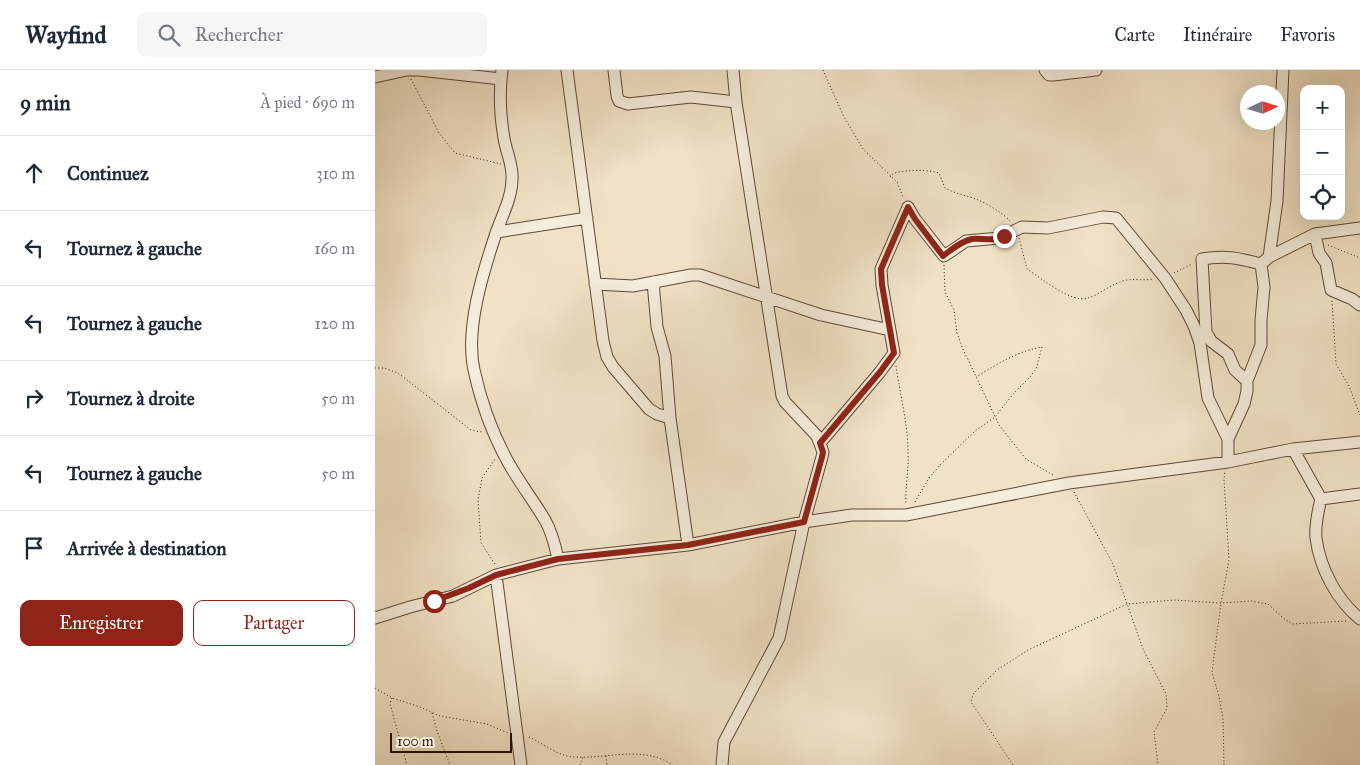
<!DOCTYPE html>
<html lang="fr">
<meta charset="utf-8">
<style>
body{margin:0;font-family:"IM FELL Great Primer",serif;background:#f6f6f7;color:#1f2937}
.controls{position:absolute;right:15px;top:15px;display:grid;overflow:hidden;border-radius:10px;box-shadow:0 5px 20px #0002}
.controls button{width:45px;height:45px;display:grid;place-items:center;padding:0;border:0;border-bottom:1px solid #e0e1e3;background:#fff;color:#1f2937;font:25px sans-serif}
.compass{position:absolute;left:865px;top:15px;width:45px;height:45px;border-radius:50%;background:#fff;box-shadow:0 5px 20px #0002;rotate:86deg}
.scale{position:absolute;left:15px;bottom:12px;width:122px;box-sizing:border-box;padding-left:5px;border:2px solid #2e1607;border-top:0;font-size:14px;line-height:18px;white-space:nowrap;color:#2e1607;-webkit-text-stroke:4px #f5ecda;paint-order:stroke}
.stop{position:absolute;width:15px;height:15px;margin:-11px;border:4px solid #8f2418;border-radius:50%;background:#fff}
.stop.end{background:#8f2418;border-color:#fff;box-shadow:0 1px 5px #0008}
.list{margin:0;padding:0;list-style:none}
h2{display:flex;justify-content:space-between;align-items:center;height:65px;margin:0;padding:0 20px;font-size:21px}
h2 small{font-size:16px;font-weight:400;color:#747a83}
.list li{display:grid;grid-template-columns:32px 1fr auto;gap:15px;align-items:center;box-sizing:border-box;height:75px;padding:0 20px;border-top:1px solid #e0e1e3}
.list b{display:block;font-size:19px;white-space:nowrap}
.list em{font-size:16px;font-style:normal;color:#747a83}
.actions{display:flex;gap:10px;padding:15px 20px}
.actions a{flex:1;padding:11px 0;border:1px solid #8f2418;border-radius:10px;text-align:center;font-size:18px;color:#8f2418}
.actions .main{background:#8f2418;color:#fff}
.icon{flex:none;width:28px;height:28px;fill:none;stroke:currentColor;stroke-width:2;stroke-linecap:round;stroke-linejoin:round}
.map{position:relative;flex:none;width:985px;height:695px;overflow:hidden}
header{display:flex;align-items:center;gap:30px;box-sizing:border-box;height:70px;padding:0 25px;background:#fff;border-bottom:1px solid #e0e1e3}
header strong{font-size:24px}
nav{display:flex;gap:28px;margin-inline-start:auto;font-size:18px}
.search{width:350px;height:45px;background:#f6f6f7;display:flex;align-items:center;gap:12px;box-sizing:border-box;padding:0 18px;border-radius:10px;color:#747a83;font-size:19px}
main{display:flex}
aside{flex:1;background:#fff}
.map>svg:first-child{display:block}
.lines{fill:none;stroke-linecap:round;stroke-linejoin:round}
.minor-casing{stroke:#5e4937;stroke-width:13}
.path{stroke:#2e1607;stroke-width:1;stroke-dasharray:1 2.5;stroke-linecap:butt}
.minor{stroke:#f5ecda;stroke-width:11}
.route{stroke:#8f2418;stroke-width:6}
</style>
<header>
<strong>Wayfind</strong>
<div class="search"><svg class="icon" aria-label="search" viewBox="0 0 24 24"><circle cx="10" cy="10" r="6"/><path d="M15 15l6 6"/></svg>Rechercher</div>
<nav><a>Carte</a><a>Itinéraire</a><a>Favoris</a></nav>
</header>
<main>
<aside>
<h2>9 min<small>À pied · 690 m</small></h2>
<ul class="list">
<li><svg class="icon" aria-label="ahead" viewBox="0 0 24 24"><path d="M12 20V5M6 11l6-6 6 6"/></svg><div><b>Continuez</b></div><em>310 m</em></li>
<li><svg class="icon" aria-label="left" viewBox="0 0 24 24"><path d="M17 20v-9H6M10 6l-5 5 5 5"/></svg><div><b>Tournez à gauche</b></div><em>160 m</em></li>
<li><svg class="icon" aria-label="left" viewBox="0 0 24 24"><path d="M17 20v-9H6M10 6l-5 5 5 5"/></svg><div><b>Tournez à gauche</b></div><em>120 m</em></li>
<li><svg class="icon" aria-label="right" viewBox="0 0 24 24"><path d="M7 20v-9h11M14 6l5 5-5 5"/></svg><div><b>Tournez à droite</b></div><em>50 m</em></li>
<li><svg class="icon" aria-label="left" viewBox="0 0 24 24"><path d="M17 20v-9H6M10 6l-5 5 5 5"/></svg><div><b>Tournez à gauche</b></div><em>50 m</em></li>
<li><svg class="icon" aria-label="arrive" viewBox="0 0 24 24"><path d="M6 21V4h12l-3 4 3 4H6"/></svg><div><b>Arrivée à destination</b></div></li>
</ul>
<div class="actions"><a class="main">Enregistrer</a><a>Partager</a></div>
</aside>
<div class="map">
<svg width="985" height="695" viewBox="0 0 985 695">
<rect width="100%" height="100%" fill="#f0e2c6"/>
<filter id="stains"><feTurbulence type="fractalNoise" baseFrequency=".004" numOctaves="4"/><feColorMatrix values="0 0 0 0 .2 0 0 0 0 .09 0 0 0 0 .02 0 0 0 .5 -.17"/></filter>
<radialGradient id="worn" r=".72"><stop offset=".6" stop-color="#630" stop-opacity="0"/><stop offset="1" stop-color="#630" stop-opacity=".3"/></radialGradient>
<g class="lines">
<defs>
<path id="minor" d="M127,0C124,23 125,45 129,68C131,82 138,94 137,109C137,127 127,146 121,163C108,202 90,259 99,300C106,332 117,363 133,392C144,412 158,430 170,450C177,462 180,475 183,489
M192,0L228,271L232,287L238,297L274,339L282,344L295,348L313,475
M239,0L242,26L244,31L253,34L316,27L361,32
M670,0L674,5H678L721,0
M0,7L32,0H44L126,9
M533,137L540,149L569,186L591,171L625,168L647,157L673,158L728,147L741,148L790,208L811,240L819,256L825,273L833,328L853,369V392
M122,162L212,148
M940,164L944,183L951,193L956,220L977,229L985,235
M894,187L940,164L985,158
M886,194L894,187L902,131L908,0
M278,212L282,257L290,286L295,348
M220,214L258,216L316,205H325L446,245L515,260
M872,311L860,300L853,284L836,271L831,262L827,189C850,185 863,188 886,194
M853,369L869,334L872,321V311L886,275V250L889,217L886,194
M445,373L505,302L519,283L507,215L506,199L533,137
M918,379L946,429C943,441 940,456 941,468C945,499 962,530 985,549
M946,429L985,424
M0,548L35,537L78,526L121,505
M146,695L121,505L183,489L313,475L429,452L477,445H531L694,413L853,392L918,379L985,372
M347,695L349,672L404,568L429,452L447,387L448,382L442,366L410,332L407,326L361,32L358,0"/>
</defs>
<use href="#minor" class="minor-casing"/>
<path class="path" d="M448,0L468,45L488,79L522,112L528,127
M36,9L64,63L80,83L126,94
M515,107L519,103C534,100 549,99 564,103L570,118C580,124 592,125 603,130C613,134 629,144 636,152
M644,168L652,199C666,208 697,234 713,228C724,225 736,214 748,211C756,208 769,211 778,209
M953,175L985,188
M569,195L570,222L579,240L582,263L587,277L624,355L651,389L678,405
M799,203L817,194
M957,231L961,294L974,316L985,345
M521,296C525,325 533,354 533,382C534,400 530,416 531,434
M0,298H9L23,303L96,360L105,362L108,361
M699,422L738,494L768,579L791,624L792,638L779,662L783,695
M540,432L554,408L565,395L600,361L620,347L639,323L654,308L661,299L667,277C643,281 622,294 601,307
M120,494L106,473L103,430L107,408L120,389
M0,618L17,628L45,637L65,646L112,654L133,663
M17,628L15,634L32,695
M57,643L62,661L75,695
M154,667C170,674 182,686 199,687C234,689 267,675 298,695
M231,686L232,695
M205,695L208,687
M638,695L596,632L598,624L622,600L653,580L752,534L799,530L846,533L876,531L893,534L908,548L917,554L972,551
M849,695L848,649L844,626L837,602L846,533L854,490L849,409L850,401"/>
<use href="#minor" class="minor"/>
</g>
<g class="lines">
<path class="route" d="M59,531L94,518L121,505L183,489L313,475L429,452L447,387L448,382L445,373L505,302L519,283L507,215L506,199L533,137L540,149L568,186C576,180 586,171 597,169C608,168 618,172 629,166"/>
</g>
<rect width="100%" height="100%" filter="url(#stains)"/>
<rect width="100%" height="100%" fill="url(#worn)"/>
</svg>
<div class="controls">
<button>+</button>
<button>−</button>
<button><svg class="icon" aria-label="locate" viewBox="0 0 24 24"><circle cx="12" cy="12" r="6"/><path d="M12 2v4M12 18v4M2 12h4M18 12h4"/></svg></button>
</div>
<svg class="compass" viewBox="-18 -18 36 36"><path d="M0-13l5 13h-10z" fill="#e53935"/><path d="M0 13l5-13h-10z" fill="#747a83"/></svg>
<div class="scale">100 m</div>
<div class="stop" style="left:59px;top:531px"></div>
<div class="stop end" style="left:629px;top:166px"></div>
</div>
</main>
